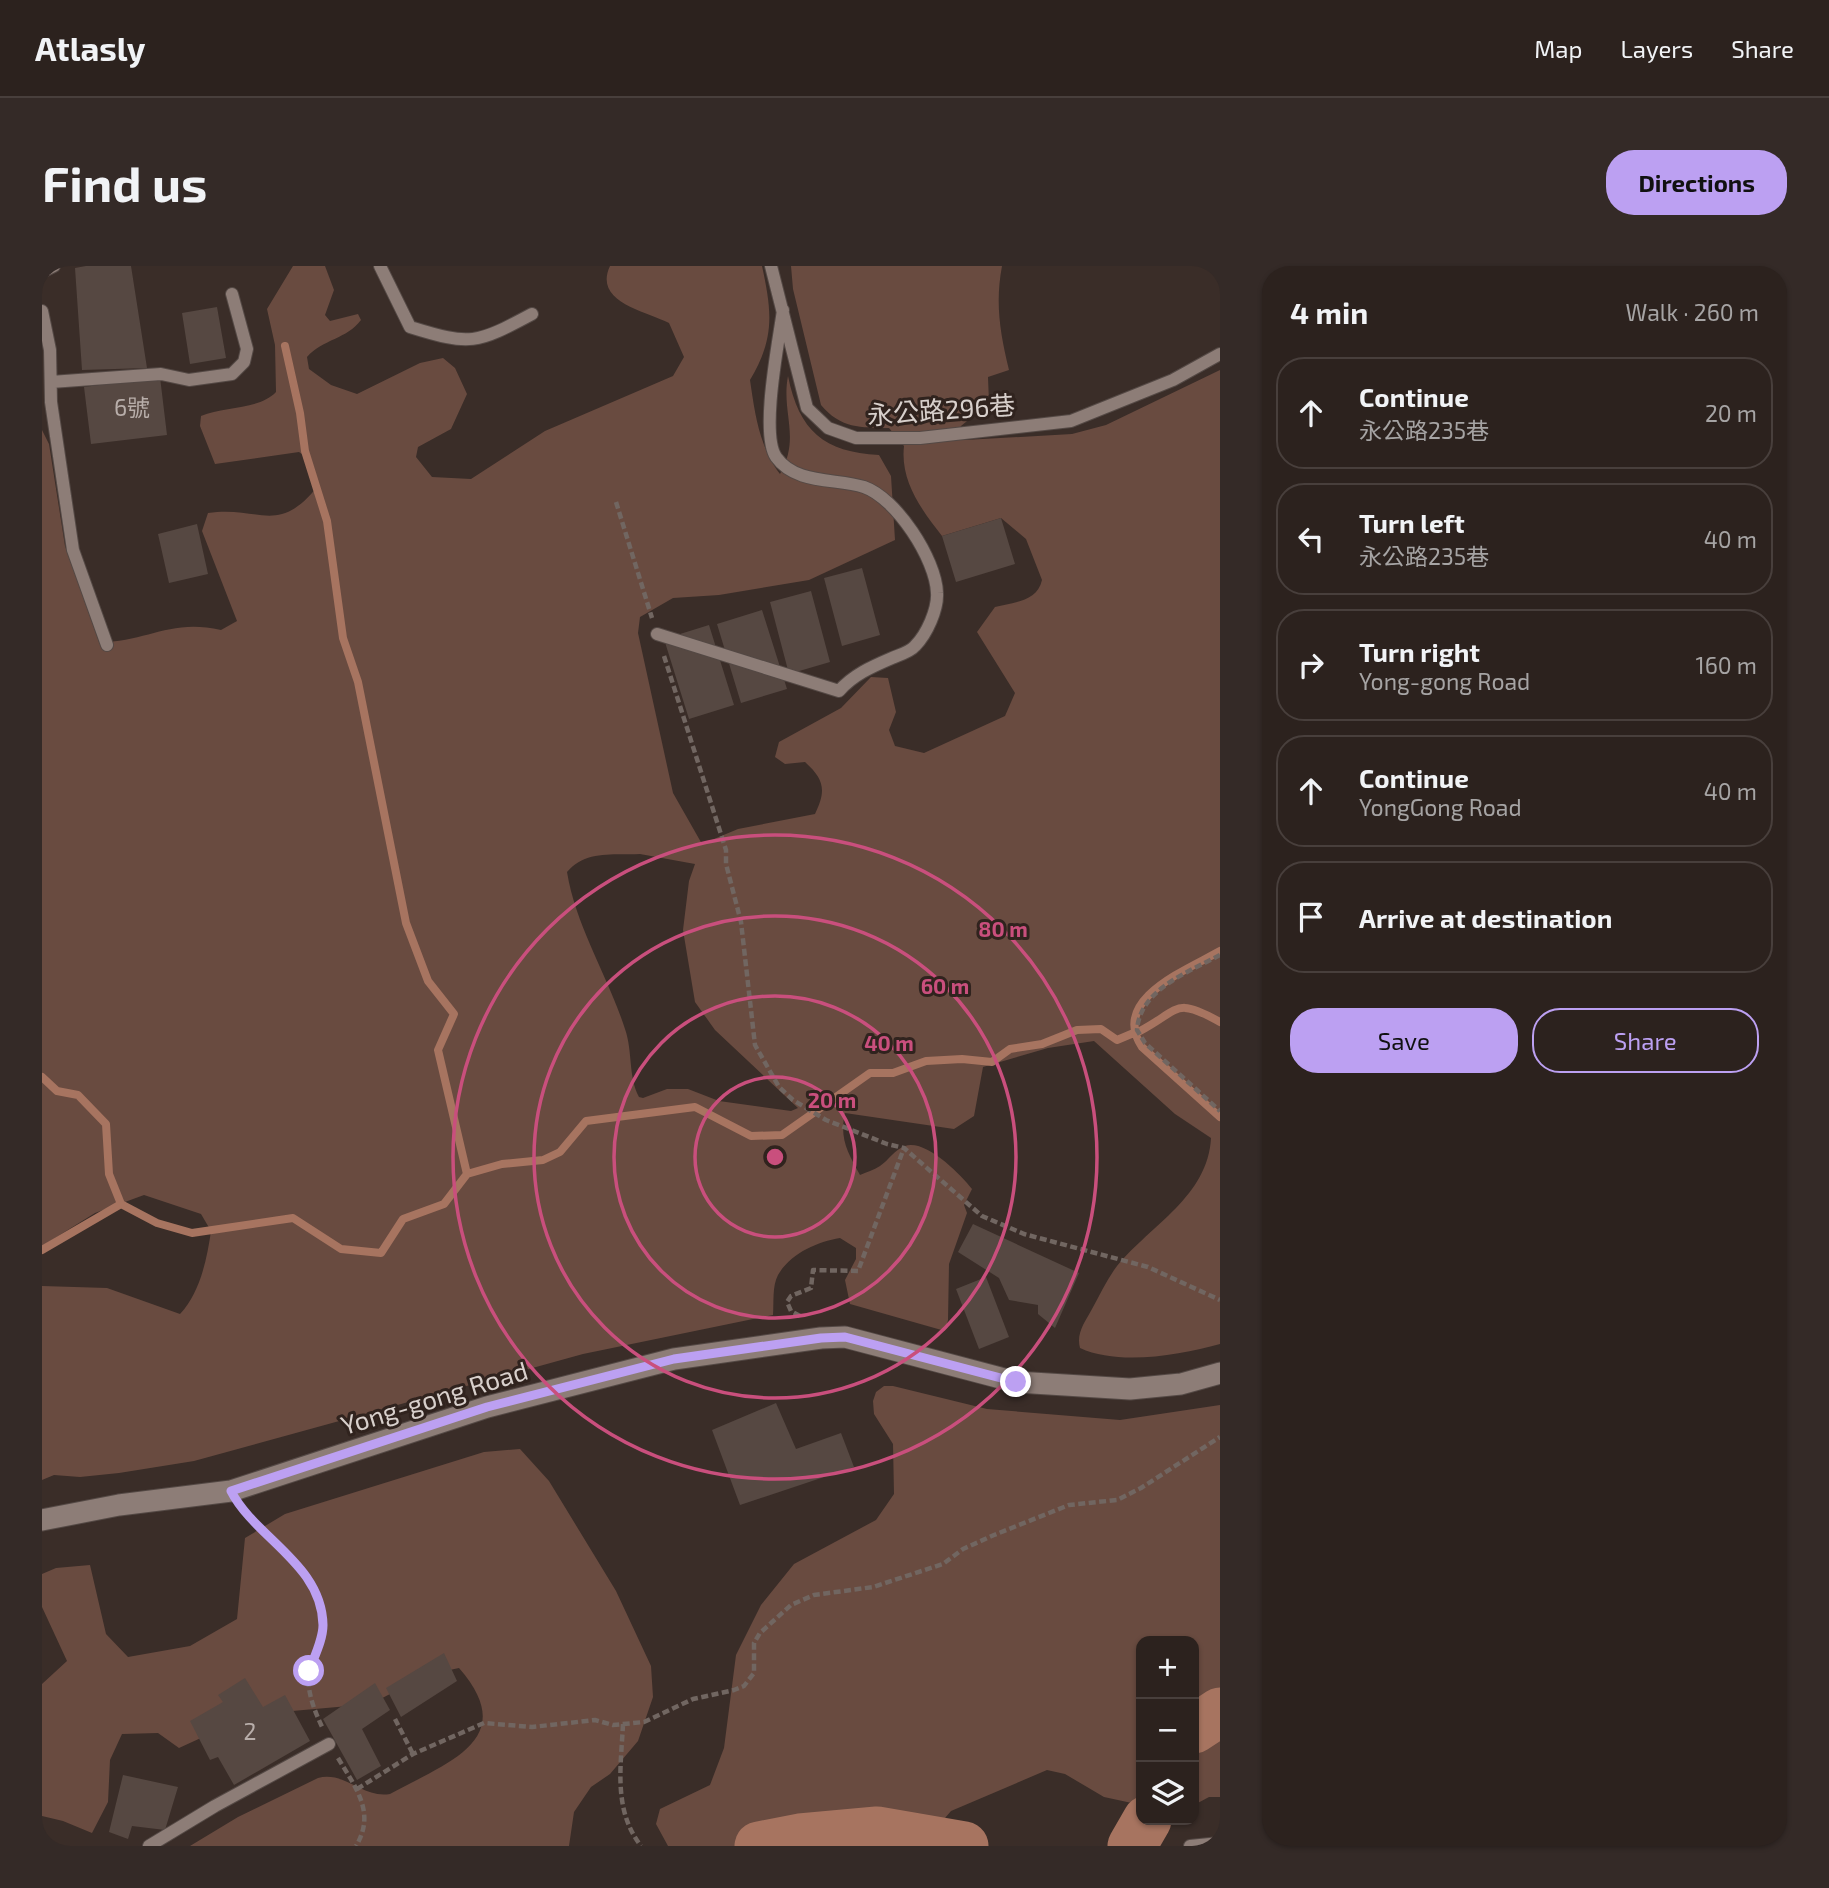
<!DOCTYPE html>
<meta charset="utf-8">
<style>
body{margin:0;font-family:"Exo 2","Noto Sans TC",sans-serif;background:#342a27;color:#f1f3f6}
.controls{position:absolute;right:21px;bottom:21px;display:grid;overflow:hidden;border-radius:14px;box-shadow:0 2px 5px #0004}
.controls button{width:63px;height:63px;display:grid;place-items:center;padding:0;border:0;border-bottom:2px solid #483f3c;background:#2c221e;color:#f1f3f6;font:35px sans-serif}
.stop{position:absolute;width:21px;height:21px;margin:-16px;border:5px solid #bca0f2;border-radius:50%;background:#fff}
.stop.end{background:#bca0f2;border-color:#fff;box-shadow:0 2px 7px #0008}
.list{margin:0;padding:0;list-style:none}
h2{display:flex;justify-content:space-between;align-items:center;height:91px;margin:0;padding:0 28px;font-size:30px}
h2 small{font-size:23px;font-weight:400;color:#a6a4a4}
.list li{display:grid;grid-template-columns:46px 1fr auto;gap:21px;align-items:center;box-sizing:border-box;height:112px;margin:0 14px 14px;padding:0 14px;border:2px solid #483f3c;border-radius:28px}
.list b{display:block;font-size:26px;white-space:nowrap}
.list p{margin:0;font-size:23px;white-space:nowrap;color:#a6a4a4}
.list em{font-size:23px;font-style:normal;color:#a6a4a4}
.actions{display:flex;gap:14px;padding:21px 28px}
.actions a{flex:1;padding:16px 0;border:2px solid #bca0f2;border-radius:28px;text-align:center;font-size:24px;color:#bca0f2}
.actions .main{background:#bca0f2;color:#111}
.icon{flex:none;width:38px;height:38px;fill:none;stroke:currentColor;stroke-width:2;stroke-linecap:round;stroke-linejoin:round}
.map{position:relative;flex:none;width:1178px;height:1580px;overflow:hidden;border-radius:28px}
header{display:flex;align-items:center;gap:42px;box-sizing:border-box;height:98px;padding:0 35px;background:#2c221e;border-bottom:2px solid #483f3c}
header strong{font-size:33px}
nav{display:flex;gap:38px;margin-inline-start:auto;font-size:24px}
.intro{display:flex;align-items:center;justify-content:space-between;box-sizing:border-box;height:168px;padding:0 42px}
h1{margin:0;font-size:49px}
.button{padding:18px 32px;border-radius:28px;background:#bca0f2;color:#111;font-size:24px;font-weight:700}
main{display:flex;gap:42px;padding:0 42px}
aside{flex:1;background:#2c221e;border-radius:28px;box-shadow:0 2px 5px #0004}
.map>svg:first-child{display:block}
.green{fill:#694b40;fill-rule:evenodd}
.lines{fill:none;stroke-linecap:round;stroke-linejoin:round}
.stream{stroke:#a77460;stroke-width:8}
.river{stroke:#a77460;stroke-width:49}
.building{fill:#564842}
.lane-casing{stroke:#544945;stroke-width:14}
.street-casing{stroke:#544945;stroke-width:23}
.path{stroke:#716661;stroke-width:4.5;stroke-dasharray:7 3.5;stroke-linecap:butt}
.lane{stroke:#8d7d77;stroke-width:12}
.street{stroke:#8d7d77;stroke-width:21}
.route{stroke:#bca0f2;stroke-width:9}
.ring{fill:none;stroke:#c94f7d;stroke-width:3.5}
.labels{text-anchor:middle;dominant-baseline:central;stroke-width:6;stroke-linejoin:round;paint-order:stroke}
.number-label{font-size:23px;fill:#b8aeaa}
.street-label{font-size:26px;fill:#d8d0cc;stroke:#30231e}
.centre{fill:#c94f7d;stroke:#30231e;stroke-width:3.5}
.ring-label{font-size:21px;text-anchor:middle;font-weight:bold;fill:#c94f7d;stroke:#30231e;stroke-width:6;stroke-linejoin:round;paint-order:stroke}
</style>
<header>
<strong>Atlasly</strong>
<nav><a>Map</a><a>Layers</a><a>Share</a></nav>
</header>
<div class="intro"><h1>Find us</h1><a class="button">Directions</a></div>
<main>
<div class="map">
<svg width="1178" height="1580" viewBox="0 0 1178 1580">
<rect width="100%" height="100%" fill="#3a2d28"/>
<path class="green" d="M251,0H283L292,24L283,49L288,55L316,48L319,54C305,73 281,73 265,91L267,103L289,119L315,128L378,97L401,92L413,102L425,128L409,163L376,181L374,191L390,211L429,213L503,165L631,110L642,91L627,57C603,45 551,36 568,0H720C730,46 733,72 708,114C713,148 717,180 738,208C759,171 739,147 746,110C757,165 782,186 837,189L849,210L853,274L767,314L677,329L631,332L598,351L596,367L631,527L660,578L696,563L773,548C784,525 783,514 763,496L743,498L733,491L737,476L799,442L829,411L846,412L854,446L847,464L853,480L882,487L963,450L973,427L935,366L953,341C972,336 995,336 1000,314L984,273L959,252L900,270C879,243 858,215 862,180L847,162C819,162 798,162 779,139L751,23L749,0H960C953,37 958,67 967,104L946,111L947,137L919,160L917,165L923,174L1030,168L1064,159L1178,104V1078C1138,1089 1077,1100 1038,1082C1034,1067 1043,1056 1050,1043C1058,1029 1065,1013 1075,1000C1109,959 1166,930 1169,872L1133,848L1052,775L1006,782L941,801L932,850L912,863L803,847C797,872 806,887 818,909C824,906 832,904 838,900C847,894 852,884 863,880C884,873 918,908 930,923L922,939L925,947L907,998L906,1054L903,1065L808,1038L803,1014L814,993V982L798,972C775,976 749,987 736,1009C730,1020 732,1037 731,1049L541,1088L152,1195L77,1207L38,1211L12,1209L0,1214V1020L65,1022L138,1048C158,1027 165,993 169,965L159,948L102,929L53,947L0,980V164L7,178L23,280L57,376C106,376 128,352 179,364L195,355L160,265L166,247C217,239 235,271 276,220C273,203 271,195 257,186L173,198L158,160L159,150C182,140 217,144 234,126L233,79L225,43ZM598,588L653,598L647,615L641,664L653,736L673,764L756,842L749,845L677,835L646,823H625L601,832L597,831C586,810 591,786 583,763C566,710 534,661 525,606C543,584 572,589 598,588Z
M842,1120H851L945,1143L1078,1154L1178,1139V1531H1167L1152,1539V1375H1099V1539L1062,1531L1023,1508L1005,1504L909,1545L879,1580H626L614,1558L618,1543L668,1519L682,1482L694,1389L719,1339L752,1298L834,1254L852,1228L851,1178L832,1148L831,1135L834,1126Z
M478,1183L507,1215L574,1325L609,1400L611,1431L596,1475L568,1508L549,1521L532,1546L527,1580H148L196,1551L276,1512C303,1505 322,1533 348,1528C404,1497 480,1474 417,1402L384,1409L329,1438L239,1446L185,1460L137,1482L116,1467L80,1468L68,1494L66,1536L50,1567L21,1555L0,1550V1418L25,1395L0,1341V1308L14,1302L48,1299L64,1368L86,1391L148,1380L195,1353L203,1272L243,1248L442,1186Z"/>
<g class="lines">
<path class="stream" d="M243,80L258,147L263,185L285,255L301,372L316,416L364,657L386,715L412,748L396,784L425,908
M1178,685C1145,704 1068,733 1100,781L1178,851
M1098,765C1138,744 1132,730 1178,756
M0,811L15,825L36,829L64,858L67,908L79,938L115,957L150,967L251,952L299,983L339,987L361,953L402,938L425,908L460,898L501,894L518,886L544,855L653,841L709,870L740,869L828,807H851L884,795L920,793L950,796L968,783L1000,778L1035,764L1059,763L1075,774L1094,766
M0,984L79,938"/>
<path class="river" d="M1152,1463L1178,1446
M717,1580L758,1572L835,1565L922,1580
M1090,1580L1105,1554"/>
</g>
<path class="building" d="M44,0H89L105,102L40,104L33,2Z
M175,41L184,92L148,98L140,47Z
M118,111L125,169L49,178L42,121Z
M959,252L973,298L914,316L900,270Z
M155,258L166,308L127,317L116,268Z
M820,302L838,369L800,380L782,312Z
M769,325L788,396L747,408L728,336Z
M720,344L745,423L699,437L675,358Z
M667,359L692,439L647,453L622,373Z
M931,958L1037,1007L1013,1062L996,1048V1039L967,1034L957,1012L916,986Z
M944,1011L967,1071L937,1083L914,1023Z
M734,1137L754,1183L799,1167L812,1201L698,1239L670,1164Z
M402,1387L415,1415L359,1451L344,1422Z
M203,1412L221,1441L243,1429L268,1475L192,1519L176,1491L168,1494L148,1455L181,1436L176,1429Z
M333,1417L348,1444L320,1463L339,1500L315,1514L281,1453Z
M81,1509L136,1521L123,1564L90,1560L86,1573L67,1566Z"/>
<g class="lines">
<defs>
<path id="lane" d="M338,0L368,61C429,80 434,78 490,48
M729,0L765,142L786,162L814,172H878L1029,155L1131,114L1178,88
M0,6L12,0
M0,45L8,84L9,136L31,284L65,379
M9,116L119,108L147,114L190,108L202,96L205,83L190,28
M615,368L797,425C811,409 829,401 850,392C857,389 868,386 873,380C885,368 896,343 895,327C894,293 854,232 822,221C794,212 754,219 734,191C718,167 737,74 741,44
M107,1580L173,1540L287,1478
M1148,1580L1178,1577"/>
<path id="street" d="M0,1254L77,1239L189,1225L445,1141L632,1093L779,1072L803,1071L974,1116L1088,1123L1139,1118L1178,1107"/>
</defs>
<use href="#lane" class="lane-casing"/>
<use href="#street" class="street-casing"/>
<path class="path" d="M574,236L610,352
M622,390L684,584V598L699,656L713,779L737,821L751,834L784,854L845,878L862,882L940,950L982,968L1106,1001L1178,1034
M1178,689C1147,706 1098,723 1095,764L1103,777L1178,845
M758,1050L749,1045L745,1036L749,1030L769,1022L771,1004L816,1005L862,882
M201,1246C233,1270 280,1316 281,1359C281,1375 269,1389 267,1405C264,1425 273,1446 281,1463
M353,1453L371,1488
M581,1458C579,1501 571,1544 599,1580
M296,1492C314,1522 334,1547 314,1580
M315,1523L371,1488L442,1457L490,1461L553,1454L571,1459L602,1456L651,1433L692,1424L702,1420L712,1407V1377L718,1367L749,1339L772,1329L831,1321L901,1298L921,1283L952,1269L1027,1239L1075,1234L1099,1222L1178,1171"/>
<use href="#lane" class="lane"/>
<use href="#street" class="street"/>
</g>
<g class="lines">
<path class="route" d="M267,1405C272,1391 281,1374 281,1359C280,1298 213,1272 189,1225L445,1141L632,1093L779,1072L803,1071L974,1116"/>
</g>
<g class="ring">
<circle cx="733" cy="891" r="80"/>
<circle cx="733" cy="891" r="161"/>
<circle cx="733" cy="891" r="241"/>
<circle cx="733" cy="891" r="322"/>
</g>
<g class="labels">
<g class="number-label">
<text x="90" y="141">6號</text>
<text x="208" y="1465">2</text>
</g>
<g class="street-label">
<text transform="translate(899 143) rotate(-4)">永公路296巷</text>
<text transform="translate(392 1131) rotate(-17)">Yong-gong Road</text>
</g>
</g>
<circle cx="733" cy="891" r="10" class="centre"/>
<g class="ring-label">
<text x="961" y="671">80 m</text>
<text x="903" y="728">60 m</text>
<text x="847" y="785">40 m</text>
<text x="790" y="842">20 m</text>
</g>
</svg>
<div class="controls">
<button>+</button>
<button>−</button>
<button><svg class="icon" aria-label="layers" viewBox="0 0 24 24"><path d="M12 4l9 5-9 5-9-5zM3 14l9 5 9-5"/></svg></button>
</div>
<div class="stop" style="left:267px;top:1405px"></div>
<div class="stop end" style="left:974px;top:1116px"></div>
</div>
<aside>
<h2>4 min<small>Walk · 260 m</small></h2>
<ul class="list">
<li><svg class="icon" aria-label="ahead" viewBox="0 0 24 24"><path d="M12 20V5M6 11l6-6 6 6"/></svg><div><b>Continue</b><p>永公路235巷</p></div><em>20 m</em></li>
<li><svg class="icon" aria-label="left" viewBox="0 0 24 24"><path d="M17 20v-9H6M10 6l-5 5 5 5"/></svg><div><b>Turn left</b><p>永公路235巷</p></div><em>40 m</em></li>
<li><svg class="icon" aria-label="right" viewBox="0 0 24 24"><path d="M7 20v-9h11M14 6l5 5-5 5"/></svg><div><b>Turn right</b><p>Yong-gong Road</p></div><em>160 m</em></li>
<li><svg class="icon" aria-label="ahead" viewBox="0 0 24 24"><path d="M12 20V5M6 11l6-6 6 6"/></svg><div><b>Continue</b><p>YongGong Road</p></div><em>40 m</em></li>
<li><svg class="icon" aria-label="arrive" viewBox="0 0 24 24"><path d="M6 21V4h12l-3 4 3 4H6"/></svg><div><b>Arrive at destination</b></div></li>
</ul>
<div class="actions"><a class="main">Save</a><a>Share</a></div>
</aside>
</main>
